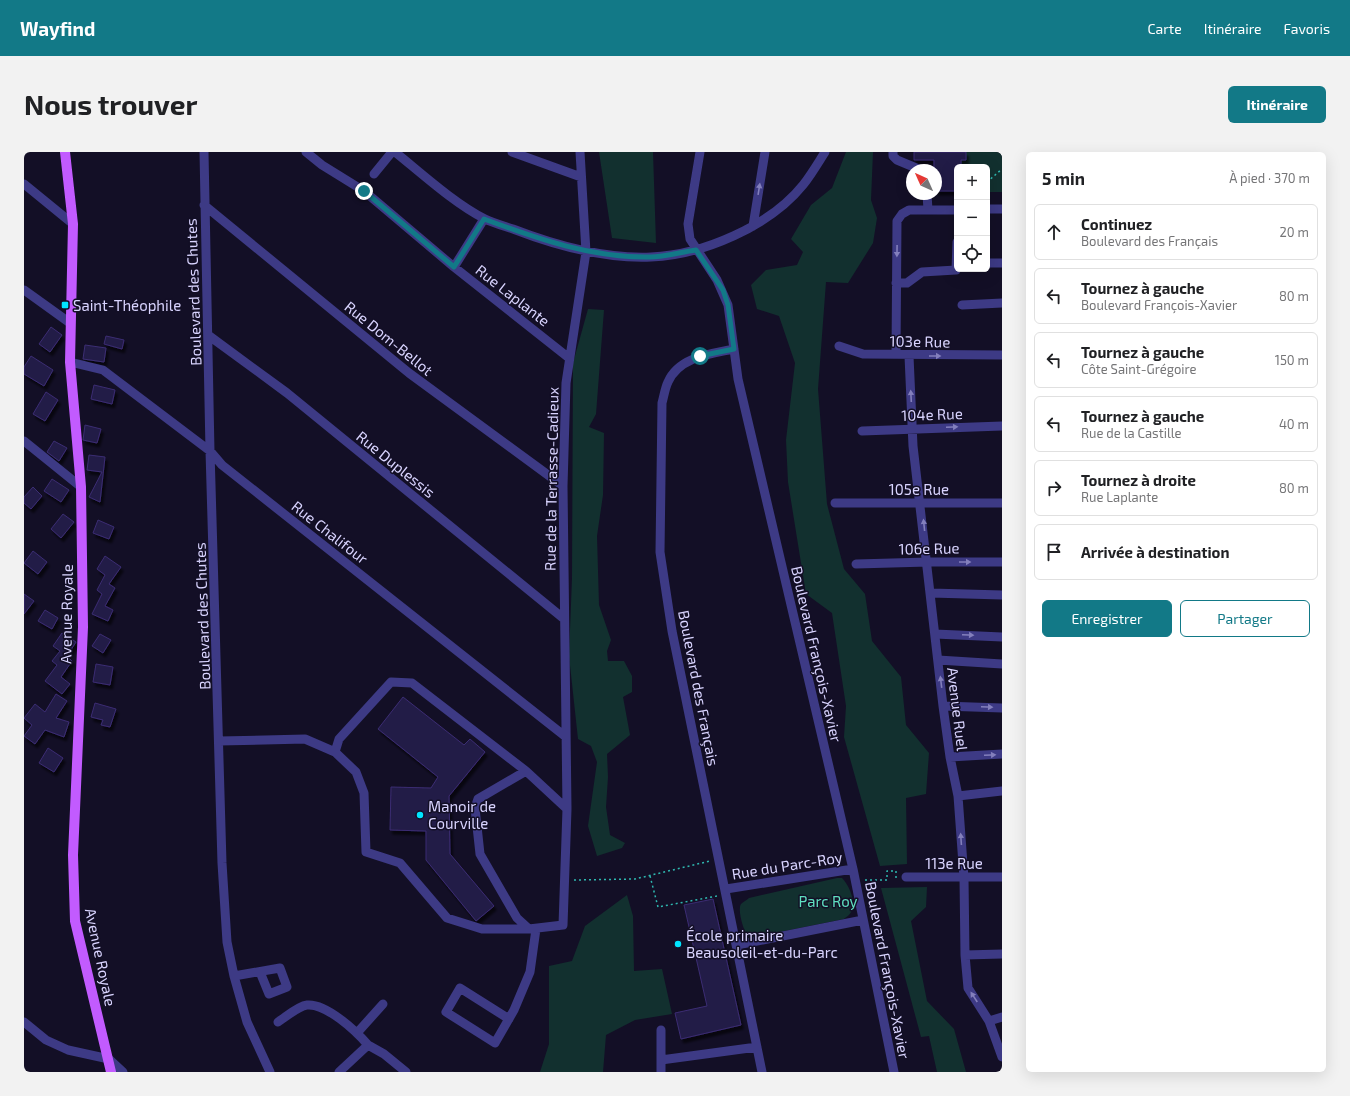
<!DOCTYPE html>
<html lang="fr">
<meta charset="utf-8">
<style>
body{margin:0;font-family:"Exo 2",sans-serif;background:#f2f2f2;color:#202124}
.controls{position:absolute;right:12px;top:12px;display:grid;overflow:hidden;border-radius:6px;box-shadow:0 4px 16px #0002}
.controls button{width:36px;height:36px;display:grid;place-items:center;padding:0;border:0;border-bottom:1px solid #e0e0e0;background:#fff;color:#202124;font:20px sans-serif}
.compass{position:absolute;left:882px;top:12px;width:36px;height:36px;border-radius:50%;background:#fff;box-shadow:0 4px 16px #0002;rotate:315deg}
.stop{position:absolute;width:12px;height:12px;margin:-9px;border:3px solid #127987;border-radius:50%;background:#fff}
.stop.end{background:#127987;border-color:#fff;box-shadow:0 1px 4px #0008}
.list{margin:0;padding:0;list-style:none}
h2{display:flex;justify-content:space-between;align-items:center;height:52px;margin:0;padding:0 16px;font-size:17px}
h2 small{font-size:13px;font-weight:400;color:#757577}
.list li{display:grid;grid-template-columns:26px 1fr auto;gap:12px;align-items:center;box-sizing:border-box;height:56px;margin:0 8px 8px;padding:0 8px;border:1px solid #e0e0e0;border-radius:6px}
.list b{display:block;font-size:15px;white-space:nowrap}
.list p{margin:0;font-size:13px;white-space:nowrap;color:#757577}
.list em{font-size:13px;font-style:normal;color:#757577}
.actions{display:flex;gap:8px;padding:12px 16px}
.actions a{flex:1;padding:9px 0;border:1px solid #127987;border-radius:6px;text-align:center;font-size:14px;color:#127987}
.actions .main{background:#127987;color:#fff}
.icon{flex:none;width:22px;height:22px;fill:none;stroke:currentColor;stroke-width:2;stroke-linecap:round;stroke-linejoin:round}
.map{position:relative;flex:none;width:978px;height:920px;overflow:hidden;border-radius:6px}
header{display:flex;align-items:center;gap:24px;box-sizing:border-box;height:56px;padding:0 20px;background:#127987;color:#fff}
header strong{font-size:19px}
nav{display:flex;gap:22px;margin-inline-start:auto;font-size:14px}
.intro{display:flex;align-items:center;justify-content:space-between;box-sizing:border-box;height:96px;padding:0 24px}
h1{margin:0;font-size:28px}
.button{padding:10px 18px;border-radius:6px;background:#127987;color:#fff;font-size:14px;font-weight:700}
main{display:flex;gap:24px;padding:0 24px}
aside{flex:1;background:#fff;border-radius:6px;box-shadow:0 4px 16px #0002}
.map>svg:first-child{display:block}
.green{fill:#12302f}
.building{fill:#241b47;stroke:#3b2d73;filter:url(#shadow)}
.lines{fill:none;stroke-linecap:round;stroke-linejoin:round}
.path{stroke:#2fb8b0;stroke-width:1.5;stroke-dasharray:2 3;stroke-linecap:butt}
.minor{stroke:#3d3a85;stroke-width:9}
.major{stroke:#c25bff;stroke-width:10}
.oneway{fill:#837fbc}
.route{stroke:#127987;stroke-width:5}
.poi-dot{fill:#00e5ff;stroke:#130f26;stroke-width:1.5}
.labels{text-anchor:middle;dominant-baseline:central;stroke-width:3;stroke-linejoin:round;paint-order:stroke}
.street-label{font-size:15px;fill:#d9d4ff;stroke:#130f26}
.poi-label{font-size:15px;fill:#d9d4ff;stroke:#130f26;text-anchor:start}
.park-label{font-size:15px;fill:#5fe0c0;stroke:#130f26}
</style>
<header>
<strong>Wayfind</strong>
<nav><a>Carte</a><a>Itinéraire</a><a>Favoris</a></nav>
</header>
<div class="intro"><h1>Nous trouver</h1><a class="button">Itinéraire</a></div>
<main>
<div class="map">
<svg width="978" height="920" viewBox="0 0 978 920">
<defs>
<filter id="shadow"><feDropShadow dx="2.5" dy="4" stdDeviation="1" flood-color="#0009"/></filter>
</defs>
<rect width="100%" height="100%" fill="#130f26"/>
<path class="green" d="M575,0H629L632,91L588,86Z
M822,0H849L847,48L853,66L849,91L824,131L802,130L794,237L803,352L820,417L841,442L848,489L877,525L882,573L905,601L902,642L882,646L883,712L856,714L820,585L822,554L808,461L782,442L764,330L762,288L771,211L755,164L733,157L727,133L742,118L773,113L779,100L767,87L787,53L808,36Z
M942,0H978V40H963V15H937V8H942Z
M564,157L580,158L572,262L565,275L580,281L579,343L573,384L575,453L587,488L583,499L584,509H600L608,524V540L599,545L606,583L583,602L584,625L582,655L586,683L601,691L598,696L573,704L564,674L573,610L567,594L554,587L545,504L548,426L549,211Z
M813,726H818C825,733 833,751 827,760C826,763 822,765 820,767L725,786C720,781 713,758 717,752C719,750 723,748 725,746Z
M903,735L902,755L887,769L903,849L930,877L942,920H913L905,884L897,885L857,736Z
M603,743L609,764L610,819L638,817L648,862L611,868L582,883L579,920H516L525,892V814L548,809L561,774Z"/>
<path class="building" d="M890,0H942V8H937V15H933V39H912V18H910V8H890Z
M27,175L38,183L26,200L15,192Z
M82,184L100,188L98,197L80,192Z
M61,193L82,196L80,210L59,207Z
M7,204L29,218L20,234L0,222V215Z
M70,233L91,238L88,252L67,247Z
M22,240L34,248L21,269L9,262Z
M61,273L77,277L73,291L59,288Z
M30,289L43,296L35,309L23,300Z
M65,303L81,305L76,350L65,345L78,320L63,318Z
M28,327L45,338L37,350L20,339Z
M9,335L18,344L7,357L0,351V345Z
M39,362L50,370L37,386L27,377Z
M74,368L90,375L85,387L69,381Z
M9,399L23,410L14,422L0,411Z
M81,404L97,415L85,432L91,436L81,454L89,458L84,469L68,462L78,442L73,438L81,423L73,417Z
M0,442L10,449L0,462Z
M21,458L34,466L28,477L14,469Z
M38,481L52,490L43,504L48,509L37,525L46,532L38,542L21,529L33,513L28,509L36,499L29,494Z
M76,482L87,488L79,501L68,494Z
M72,512L89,515L86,533L69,530Z
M32,542L43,549L32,566L45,570L40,585L21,578L11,592L0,584L8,573L0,566L11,552L21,560Z
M379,545L440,593L446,587L461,600L425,644L426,702L470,754L452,769L402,708V679L366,678L367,635L407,636L414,625L354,577Z
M71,551L92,557L86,575L77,573L79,568L67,565Z
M24,596L39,606L30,620L15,611Z
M689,747L717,873L657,887L651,861L683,854L660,753Z"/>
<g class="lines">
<path class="path" d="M963,30L978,17
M626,724L634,755L693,744
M550,728L611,727L686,709
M841,728H863V719H872V727H873"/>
<path class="minor" d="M180,0L186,299L198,711L203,790L210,824L223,870L246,920
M282,0L298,13L340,39L430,115L545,206
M371,0C397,21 431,52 461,67C469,71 480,74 489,77C533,94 580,107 627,105C679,103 746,74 779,33C787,23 794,11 801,0
M488,0L557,25
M676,0L664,72L666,87L693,128L704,153L714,227L829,717L870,920
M869,0V4L873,8L897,18
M350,22L368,0
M0,32L49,72
M903,42L904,58
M180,53L385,221L539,334
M963,57H978
M729,74L741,0
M963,111H978
M430,115L460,67
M872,131H883L898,120L932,118L933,90
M0,138L46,171
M938,153L978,151
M184,183L263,241L539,466
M815,194L839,202L978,203
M710,197C686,202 655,205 644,230C641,236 640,244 638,251L636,400L648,479L738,920
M872,202L873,69L878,62L885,58H933
M885,204L889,294L919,554L926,605L934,644L940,726L941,803L944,836L965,869L978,905
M46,210L79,218L186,299L198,313L542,585
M838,279L978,274
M0,289L57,335
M811,351H978
M832,412L904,410H978
M907,441L978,443
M911,482L978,485
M914,508L978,512
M919,554L978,556
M195,589L281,587L311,600L332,620L340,641L342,700L376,711L423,766L458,777H505
M311,600L315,587L367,530L388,531L502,619L543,657
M926,605L978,602
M502,619L454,647L451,656L456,702L493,766L505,777L539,773L543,657L539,334L542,231L562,100L556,0
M934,644L978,639
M882,725H978
M702,737L829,717
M713,793L839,768
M941,803L978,802
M210,824L256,816L263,835L245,842L236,820
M485,867L436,836L422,860L471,891L490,858L506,820L512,777
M965,869L978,865
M0,870L22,888L44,898L85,907L99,920
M254,870C262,865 274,854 283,853C302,851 332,879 344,893
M637,878V920
M333,881L359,852
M637,908L733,895
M315,920L344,893L360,902L382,920"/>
<path class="major" d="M41,0L49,72L46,210L57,335L59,475L49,703L51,769L87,920"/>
</g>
<defs><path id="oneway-solid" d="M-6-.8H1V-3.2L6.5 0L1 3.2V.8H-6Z"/></defs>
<g class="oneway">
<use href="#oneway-solid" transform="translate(735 37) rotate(-81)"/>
<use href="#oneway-solid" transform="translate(873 99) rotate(91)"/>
<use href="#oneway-solid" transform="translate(911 204)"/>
<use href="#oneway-solid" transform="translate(887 244) rotate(-93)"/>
<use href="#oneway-solid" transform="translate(928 275) rotate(-2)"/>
<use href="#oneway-solid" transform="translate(900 373) rotate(-96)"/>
<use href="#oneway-solid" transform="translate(941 410)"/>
<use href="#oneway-solid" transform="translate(944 483) rotate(3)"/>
<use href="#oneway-solid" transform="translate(917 530) rotate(-97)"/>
<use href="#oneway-solid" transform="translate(963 555) rotate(2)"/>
<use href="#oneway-solid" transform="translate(966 603) rotate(-3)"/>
<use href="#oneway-solid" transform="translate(937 687) rotate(-94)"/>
<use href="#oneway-solid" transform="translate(950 845) rotate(-123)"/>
</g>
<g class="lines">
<path class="route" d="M340,39L430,115L460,67C514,87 568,106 626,105C641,105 657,100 672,98L699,138L704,153L710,197L676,204"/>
</g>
<g class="poi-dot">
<rect x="37" y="149" width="8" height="8" rx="2"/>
<circle cx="396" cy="663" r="4"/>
<circle cx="654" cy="792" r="4"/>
</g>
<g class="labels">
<g class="street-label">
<text transform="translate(169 140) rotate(-92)">Boulevard des Chutes</text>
<text transform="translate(489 143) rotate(38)">Rue Laplante</text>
<text transform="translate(365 186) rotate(39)">Rue Dom-Bellot</text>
<text transform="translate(896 189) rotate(1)">103e Rue</text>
<text transform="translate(908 262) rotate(-2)">104e Rue</text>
<text transform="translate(372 312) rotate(39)">Rue Duplessis</text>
<text transform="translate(527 327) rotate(-89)">Rue de la Terrasse-Cadieux</text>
<text x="895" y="337">105e Rue</text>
<text transform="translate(306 380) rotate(38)">Rue Chalifour</text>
<text transform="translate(905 396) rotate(-1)">106e Rue</text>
<text transform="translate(42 462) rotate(-89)">Avenue Royale</text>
<text transform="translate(178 464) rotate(-92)">Boulevard des Chutes</text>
<text transform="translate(793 502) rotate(77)">Boulevard François-Xavier</text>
<text transform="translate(675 536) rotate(79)">Boulevard des Français</text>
<text transform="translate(934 557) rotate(83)">Avenue Ruel</text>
<text x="930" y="711">113e Rue</text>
<text transform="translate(763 713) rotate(-9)">Rue du Parc-Roy</text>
<text transform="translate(77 805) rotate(78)">Avenue Royale</text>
<text transform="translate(864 818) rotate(79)">Boulevard François-Xavier</text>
</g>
<g class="poi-label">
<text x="49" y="153">Saint-Théophile</text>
<text x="404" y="654">Manoir de<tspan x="404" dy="17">Courville</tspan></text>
<text x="662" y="783">École primaire<tspan x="662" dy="17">Beausoleil-et-du-Parc</tspan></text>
</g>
<g class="park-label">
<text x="804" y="749">Parc Roy</text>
</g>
</g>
</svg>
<div class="controls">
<button>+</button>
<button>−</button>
<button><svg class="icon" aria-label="locate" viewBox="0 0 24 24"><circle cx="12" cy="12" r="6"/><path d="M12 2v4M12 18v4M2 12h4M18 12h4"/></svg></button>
</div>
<svg class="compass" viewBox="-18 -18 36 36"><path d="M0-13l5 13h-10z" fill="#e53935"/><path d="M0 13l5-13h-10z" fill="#757577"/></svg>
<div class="stop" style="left:676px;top:204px"></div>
<div class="stop end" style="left:340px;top:39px"></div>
</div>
<aside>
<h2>5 min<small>À pied · 370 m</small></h2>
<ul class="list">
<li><svg class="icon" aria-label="ahead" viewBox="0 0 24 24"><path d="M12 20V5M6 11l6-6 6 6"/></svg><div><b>Continuez</b><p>Boulevard des Français</p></div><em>20 m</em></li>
<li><svg class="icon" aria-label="left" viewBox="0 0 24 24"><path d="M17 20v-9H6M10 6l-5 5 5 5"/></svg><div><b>Tournez à gauche</b><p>Boulevard François-Xavier</p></div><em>80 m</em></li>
<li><svg class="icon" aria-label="left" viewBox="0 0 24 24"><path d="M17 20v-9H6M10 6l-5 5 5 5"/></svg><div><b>Tournez à gauche</b><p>Côte Saint-Grégoire</p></div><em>150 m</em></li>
<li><svg class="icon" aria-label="left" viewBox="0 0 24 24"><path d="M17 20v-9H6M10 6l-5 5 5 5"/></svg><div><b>Tournez à gauche</b><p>Rue de la Castille</p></div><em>40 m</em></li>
<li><svg class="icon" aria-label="right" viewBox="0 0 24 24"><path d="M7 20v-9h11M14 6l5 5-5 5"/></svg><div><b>Tournez à droite</b><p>Rue Laplante</p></div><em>80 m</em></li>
<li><svg class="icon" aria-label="arrive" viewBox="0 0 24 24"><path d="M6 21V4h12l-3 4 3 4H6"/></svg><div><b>Arrivée à destination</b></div></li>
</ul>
<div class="actions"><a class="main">Enregistrer</a><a>Partager</a></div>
</aside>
</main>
